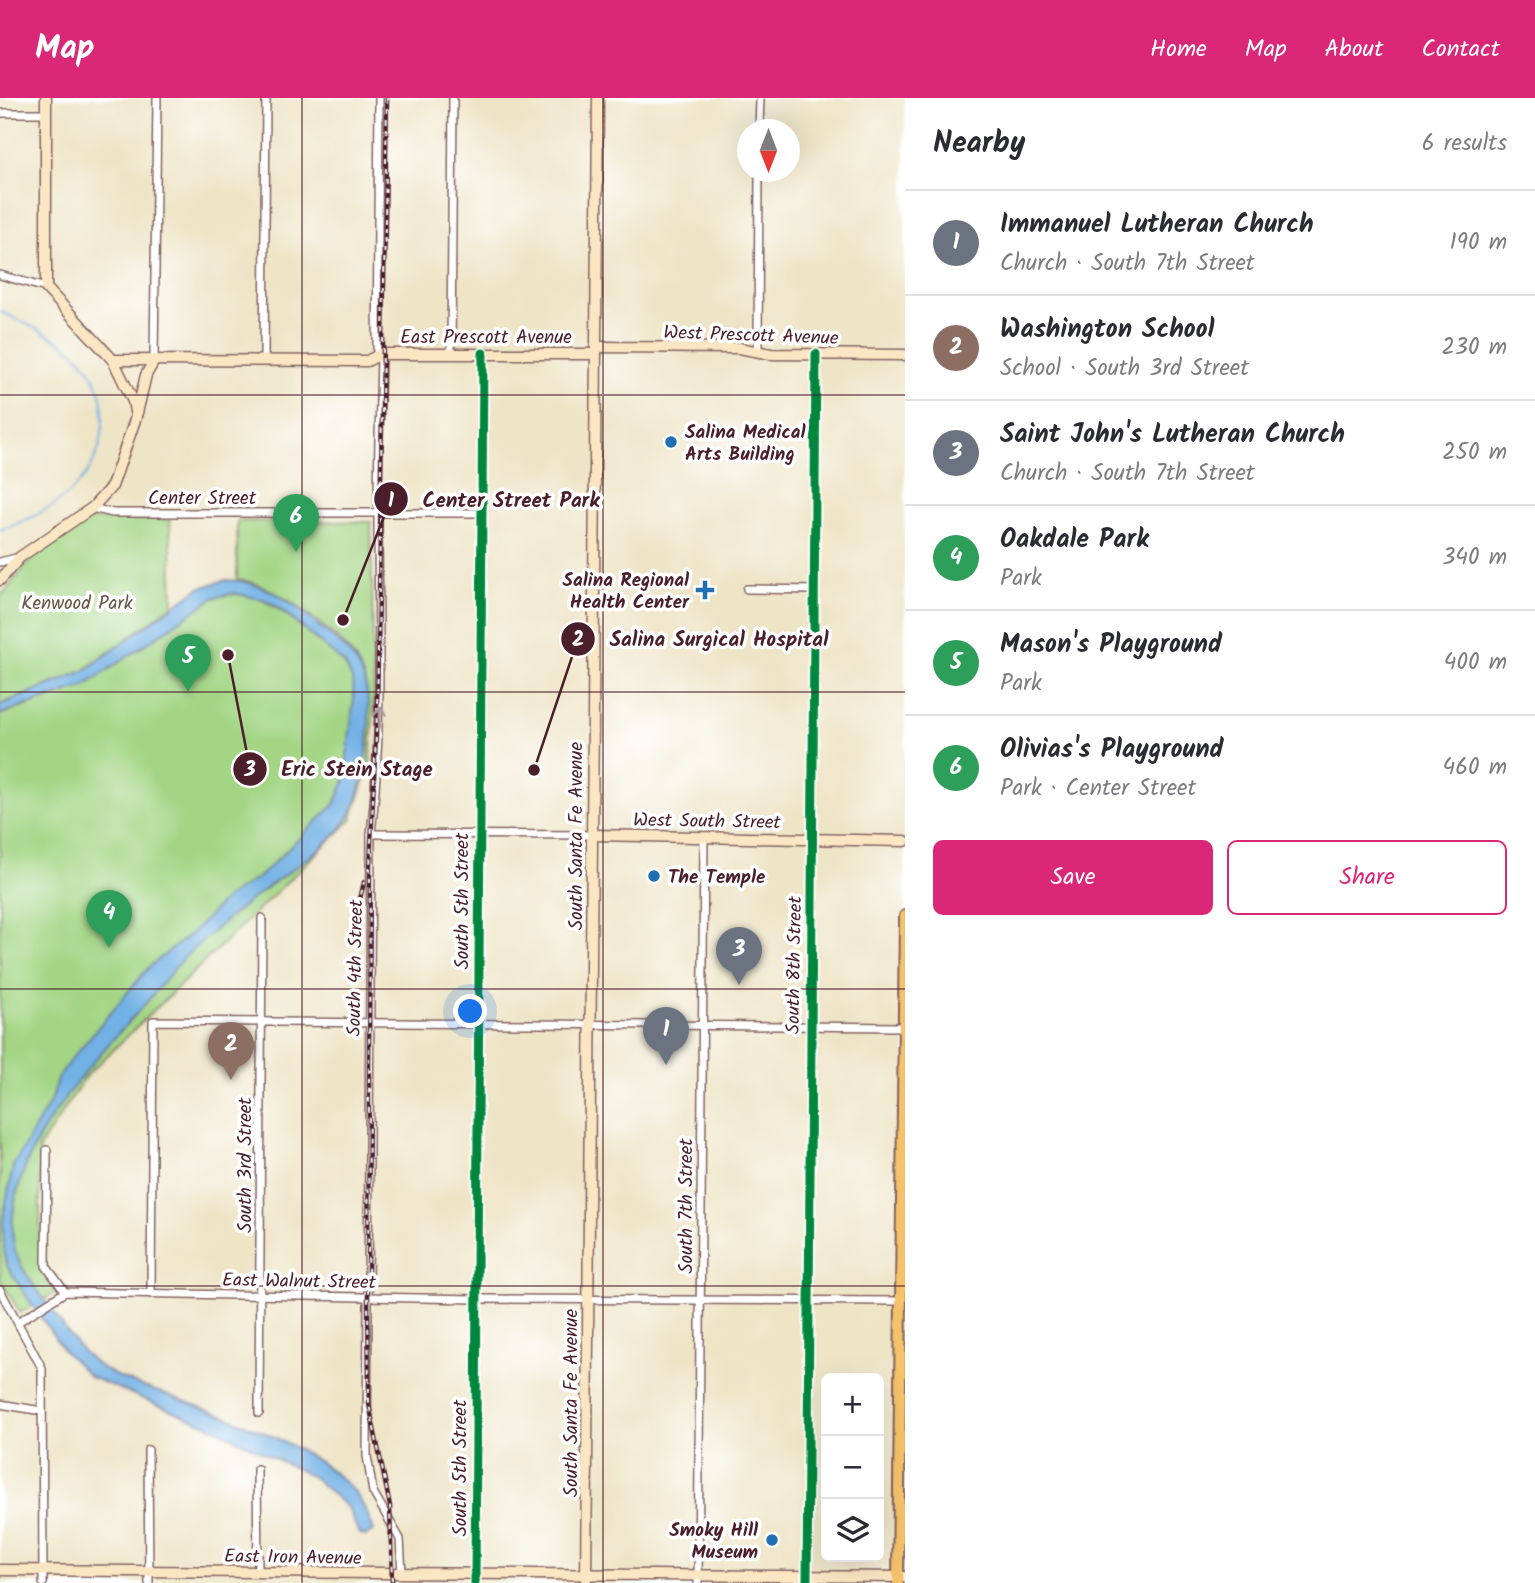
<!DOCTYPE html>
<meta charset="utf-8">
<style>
:root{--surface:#fff;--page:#f7f7f7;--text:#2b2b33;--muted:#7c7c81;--line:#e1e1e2;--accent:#db2777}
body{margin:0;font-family:Kalam,sans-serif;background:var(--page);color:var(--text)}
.controls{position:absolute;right:21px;bottom:21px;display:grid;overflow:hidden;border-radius:10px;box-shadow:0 7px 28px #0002}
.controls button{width:63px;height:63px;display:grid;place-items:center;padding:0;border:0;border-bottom:2px solid var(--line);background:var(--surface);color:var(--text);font:35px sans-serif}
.compass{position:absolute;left:737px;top:21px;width:63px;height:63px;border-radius:50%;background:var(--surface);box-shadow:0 7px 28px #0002;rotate:180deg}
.you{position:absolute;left:471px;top:914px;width:24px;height:24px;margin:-18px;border:5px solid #fff;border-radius:50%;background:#1a73e8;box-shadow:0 0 0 10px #1a73e833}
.badge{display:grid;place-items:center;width:46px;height:46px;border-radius:50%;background:var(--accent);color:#fff;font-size:23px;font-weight:700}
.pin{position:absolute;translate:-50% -58px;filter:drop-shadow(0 2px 4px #0008)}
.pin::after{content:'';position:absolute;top:37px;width:24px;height:21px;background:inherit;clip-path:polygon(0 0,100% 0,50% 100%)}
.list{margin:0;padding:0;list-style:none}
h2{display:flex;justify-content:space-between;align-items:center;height:91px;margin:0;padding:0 28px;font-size:30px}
h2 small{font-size:23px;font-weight:400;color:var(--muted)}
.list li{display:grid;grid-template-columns:46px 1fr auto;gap:21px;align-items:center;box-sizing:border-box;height:105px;padding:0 28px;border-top:2px solid var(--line)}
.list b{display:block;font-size:26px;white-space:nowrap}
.list p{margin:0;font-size:23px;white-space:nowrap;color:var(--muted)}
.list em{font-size:23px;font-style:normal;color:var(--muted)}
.actions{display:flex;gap:14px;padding:21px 28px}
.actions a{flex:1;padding:16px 0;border:2px solid var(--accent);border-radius:10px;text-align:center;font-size:24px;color:var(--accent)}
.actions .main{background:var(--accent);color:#fff}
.icon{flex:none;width:38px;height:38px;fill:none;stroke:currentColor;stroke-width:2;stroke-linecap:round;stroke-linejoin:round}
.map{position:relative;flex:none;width:905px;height:1485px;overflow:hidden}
header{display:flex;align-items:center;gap:42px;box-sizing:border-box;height:98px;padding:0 35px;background:var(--accent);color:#fff}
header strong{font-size:33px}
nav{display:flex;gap:38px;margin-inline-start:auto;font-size:24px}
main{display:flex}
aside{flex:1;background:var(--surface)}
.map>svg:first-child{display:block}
</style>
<header>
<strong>Map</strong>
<nav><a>Home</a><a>Map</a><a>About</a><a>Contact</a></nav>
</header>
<main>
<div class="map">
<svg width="905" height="1485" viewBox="0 0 905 1485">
<rect width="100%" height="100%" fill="#fff"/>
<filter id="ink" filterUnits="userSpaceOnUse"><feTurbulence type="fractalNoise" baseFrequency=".0143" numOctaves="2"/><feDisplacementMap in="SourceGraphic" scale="14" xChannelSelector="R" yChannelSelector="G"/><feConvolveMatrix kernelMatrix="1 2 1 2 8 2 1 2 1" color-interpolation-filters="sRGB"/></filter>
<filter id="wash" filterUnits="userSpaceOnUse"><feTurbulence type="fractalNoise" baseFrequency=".00686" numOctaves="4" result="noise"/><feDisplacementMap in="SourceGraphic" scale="28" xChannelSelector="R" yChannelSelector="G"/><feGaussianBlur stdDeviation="1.57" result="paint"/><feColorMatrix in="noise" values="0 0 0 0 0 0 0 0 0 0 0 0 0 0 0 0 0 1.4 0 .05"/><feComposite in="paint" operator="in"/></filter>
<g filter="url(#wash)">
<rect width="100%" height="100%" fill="#eee4c6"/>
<!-- green -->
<g fill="#a3d584" stroke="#767a58" stroke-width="2">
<path d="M86,421L170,422L173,507L83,573L0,607V499L34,459Z"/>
<path d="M237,423L371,424L374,601L370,668L351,722L86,978L39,1050L41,1171L55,1195L20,1215L0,1181V617L83,589L213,500C255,485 285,516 314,540C323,548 335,556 343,565C352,576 354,585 367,595C365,582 362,570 354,559C335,533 270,482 237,482Z"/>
</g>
<!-- water -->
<path fill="#71b1e5" stroke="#5e6888" stroke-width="2" d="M226,482C270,482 298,511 331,538C343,549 355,559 361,574C376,607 368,684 351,715C334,748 277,780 248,804C226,822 201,842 181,863C166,880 153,898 137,915C85,972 0,1062 14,1148C19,1170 35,1188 48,1207C62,1226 76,1250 95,1265C116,1281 146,1289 170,1298C226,1318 318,1349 356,1396C364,1406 369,1420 374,1432L365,1438L359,1436L348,1410L313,1379L212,1329L90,1279L64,1253L27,1199L7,1168L4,1152L3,1120L13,1068L53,999L56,983L68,965L149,869L193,834L226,800L260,778L335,706L344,685L354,599L352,581L345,566L278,509L265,502L235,495L213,500L83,589L0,616V607L84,573L199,490Z"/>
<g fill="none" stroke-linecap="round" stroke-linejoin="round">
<!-- stream -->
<path stroke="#71b1e5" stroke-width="2" d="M0,213C25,226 59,239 79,259C110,290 110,342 85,378C65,405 30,422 0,432"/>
</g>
</g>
<g filter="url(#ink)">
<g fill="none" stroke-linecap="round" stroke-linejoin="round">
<!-- street casing -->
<g stroke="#836461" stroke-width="10">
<g id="street">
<path d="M0,15H46"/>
<path d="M759,32L760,0"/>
<path d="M0,177L46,190"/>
<path d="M758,253L759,74"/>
<path d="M451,255L453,0"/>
<path d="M381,256C380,309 378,363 378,416C378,523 383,629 371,736L367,1358L373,1394L400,1441L402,1476"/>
<path d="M377,257L379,0"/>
<path d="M264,262L266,0"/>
<path d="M154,263L157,0"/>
<path d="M92,410L113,415H480"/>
<path d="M0,464L20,459"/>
<path d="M747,491L815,492"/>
<path d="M371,736L592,737"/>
<path d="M47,1052L46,1168L65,1194"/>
<path d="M0,1192L42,1270L43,1485"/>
<path d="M151,1196L153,923L904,929"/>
<path d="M18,1224L65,1194L477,1201L902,1203"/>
<path d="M0,1306L42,1313"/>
<path d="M259,1315L262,820"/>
<path d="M148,1352L149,1485"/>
<path d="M257,1371L258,1475"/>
<path d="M475,1485L483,255"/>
<path d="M698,1485L704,740"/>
<path d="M807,1485L816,256"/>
</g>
</g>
<!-- secondary casing -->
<g stroke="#836461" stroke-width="13">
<g id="secondary">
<path d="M596,249L739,250L771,256L905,257"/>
<path d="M113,262L367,263L381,256H596"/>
<path d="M137,315L146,277L154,263"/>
<path d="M0,482L20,459L92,410L112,388L136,319L133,303L113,262L46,190V0"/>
<path d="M592,737L905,743"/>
<path d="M0,1472L905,1479"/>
<path d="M586,1485L598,0"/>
</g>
</g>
<!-- primary casing -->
<g stroke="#836461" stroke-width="14">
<path id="primary" d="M898,1485L905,818"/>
</g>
<!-- street -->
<use href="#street" stroke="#fff" stroke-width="7"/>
<!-- secondary -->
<use href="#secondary" stroke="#fbe6c4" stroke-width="10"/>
<!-- primary -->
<use href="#primary" stroke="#f5c16b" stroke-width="10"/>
<!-- rail casing -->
<g stroke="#4a1f2b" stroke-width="4.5">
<g id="rail">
<path d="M387,0L377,616L370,767L368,1199L369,1306L390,1408L392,1485"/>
<path d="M355,846L356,818L364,784"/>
</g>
</g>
<!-- rail -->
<use href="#rail" stroke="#fff" stroke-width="2" stroke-dasharray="5" stroke-linecap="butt"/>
<!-- cycleway casing -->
<g stroke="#fff" stroke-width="13">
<g id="cycleway">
<path d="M475,1485L483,255"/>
<path d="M807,1485L816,256"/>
</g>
</g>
<!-- cycleway -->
<use href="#cycleway" stroke="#00873e" stroke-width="9"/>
</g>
<!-- one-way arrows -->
<defs><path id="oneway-shaft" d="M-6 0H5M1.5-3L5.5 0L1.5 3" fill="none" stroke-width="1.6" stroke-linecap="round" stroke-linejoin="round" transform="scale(1.75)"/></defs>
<use stroke="#ae9aa0" href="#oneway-shaft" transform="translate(380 619) rotate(-88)"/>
</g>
<!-- grid -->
<path fill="none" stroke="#4a1f2b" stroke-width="2" stroke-opacity="0.55" d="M302,0V1485M603,0V1485M0,297H905M0,594H905M0,891H905M0,1188H905"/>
<!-- markers -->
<g fill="#1f6fb2" stroke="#fff" stroke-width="2.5">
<circle cx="671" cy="344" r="7"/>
<path d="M701.5 481.5h7v7h7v7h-7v7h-7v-7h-7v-7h7z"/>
<circle cx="654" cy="778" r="7"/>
<circle cx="772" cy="1442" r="7"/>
</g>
<g text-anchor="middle" stroke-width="7" stroke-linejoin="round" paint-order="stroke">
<!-- street labels -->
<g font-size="19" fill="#4a1f2b" stroke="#fff">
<text transform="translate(751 236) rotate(2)" y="7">West Prescott Avenue</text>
<text x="486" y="245">East Prescott Avenue</text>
<text x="202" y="406">Center Street</text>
<text transform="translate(707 722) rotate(1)" y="7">West South Street</text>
<text transform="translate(575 738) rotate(-90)" y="7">South Santa Fe Avenue</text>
<text transform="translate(461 803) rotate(-90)" y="7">South 5th Street</text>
<text transform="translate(793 867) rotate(-89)" y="7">South 8th Street</text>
<text transform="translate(354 870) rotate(-89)" y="7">South 4th Street</text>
<text transform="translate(244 1067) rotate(-90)" y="7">South 3rd Street</text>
<text transform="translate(685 1108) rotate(-90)" y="7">South 7th Street</text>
<text transform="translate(299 1182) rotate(1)" y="7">East Walnut Street</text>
<text transform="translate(570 1305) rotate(-90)" y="7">South Santa Fe Avenue</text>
<text transform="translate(459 1370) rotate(-90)" y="7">South 5th Street</text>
<text transform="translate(293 1458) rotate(1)" y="7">East Iron Avenue</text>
</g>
<!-- poi labels -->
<g font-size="19" font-weight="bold" fill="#4a1f2b" stroke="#fff" text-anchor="start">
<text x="685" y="340">Salina Medical<tspan x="685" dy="22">Arts Building</tspan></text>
<text x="689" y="488" text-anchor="end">Salina Regional<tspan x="689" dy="22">Health Center</tspan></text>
<text x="668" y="785">The Temple</text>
<text x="758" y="1438" text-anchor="end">Smoky Hill<tspan x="758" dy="22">Museum</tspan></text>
</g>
<!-- park labels -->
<g font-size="19" fill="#655646" stroke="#fff">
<text x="77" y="511">Kenwood Park</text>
</g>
</g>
<!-- callouts -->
<path fill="none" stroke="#4a1f2b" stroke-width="2.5" d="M343 522L391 401M534 672L578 541M228 557L250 671"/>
<g fill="#4a1f2b" stroke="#fff" stroke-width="2.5">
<circle cx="343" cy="522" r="7"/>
<circle cx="534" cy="672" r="7"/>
<circle cx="228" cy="557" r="7"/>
<circle cx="391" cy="401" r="18"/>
<circle cx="578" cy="541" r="18"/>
<circle cx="250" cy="671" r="18"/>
</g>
<g font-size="21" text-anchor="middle" font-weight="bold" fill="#fff">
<text x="391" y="409">1</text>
<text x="578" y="548">2</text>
<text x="250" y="678">3</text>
</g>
<g font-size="21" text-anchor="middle" font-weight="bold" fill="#4a1f2b" stroke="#fff" stroke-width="7" stroke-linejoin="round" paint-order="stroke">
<text x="511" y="409">Center Street Park</text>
<text x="719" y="548">Salina Surgical Hospital</text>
<text x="357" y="678">Eric Stein Stage</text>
</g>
</svg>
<div class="controls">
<button>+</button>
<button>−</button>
<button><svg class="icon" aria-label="layers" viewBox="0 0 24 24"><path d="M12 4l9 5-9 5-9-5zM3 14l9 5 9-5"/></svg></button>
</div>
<svg class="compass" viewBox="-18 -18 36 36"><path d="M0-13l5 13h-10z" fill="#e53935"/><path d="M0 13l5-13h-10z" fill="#7c7c81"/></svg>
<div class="you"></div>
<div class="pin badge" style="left:666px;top:967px;background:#6b7280">1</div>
<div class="pin badge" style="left:231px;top:982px;background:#8d6e63">2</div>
<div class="pin badge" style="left:739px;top:887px;background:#6b7280">3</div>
<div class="pin badge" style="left:109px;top:850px;background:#2e9e5b">4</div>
<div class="pin badge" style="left:188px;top:594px;background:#2e9e5b">5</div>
<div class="pin badge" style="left:296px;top:454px;background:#2e9e5b">6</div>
</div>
<aside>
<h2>Nearby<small>6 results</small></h2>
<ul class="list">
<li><span class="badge" style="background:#6b7280">1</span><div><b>Immanuel Lutheran Church</b><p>Church · South 7th Street</p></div><em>190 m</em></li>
<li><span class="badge" style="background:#8d6e63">2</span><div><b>Washington School</b><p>School · South 3rd Street</p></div><em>230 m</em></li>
<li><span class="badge" style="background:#6b7280">3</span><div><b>Saint John's Lutheran Church</b><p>Church · South 7th Street</p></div><em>250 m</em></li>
<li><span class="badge" style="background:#2e9e5b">4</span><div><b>Oakdale Park</b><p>Park</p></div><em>340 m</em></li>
<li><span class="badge" style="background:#2e9e5b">5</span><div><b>Mason's Playground</b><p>Park</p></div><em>400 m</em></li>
<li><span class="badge" style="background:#2e9e5b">6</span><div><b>Olivias's Playground</b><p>Park · Center Street</p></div><em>460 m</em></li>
</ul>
<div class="actions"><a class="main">Save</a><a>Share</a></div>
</aside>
</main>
